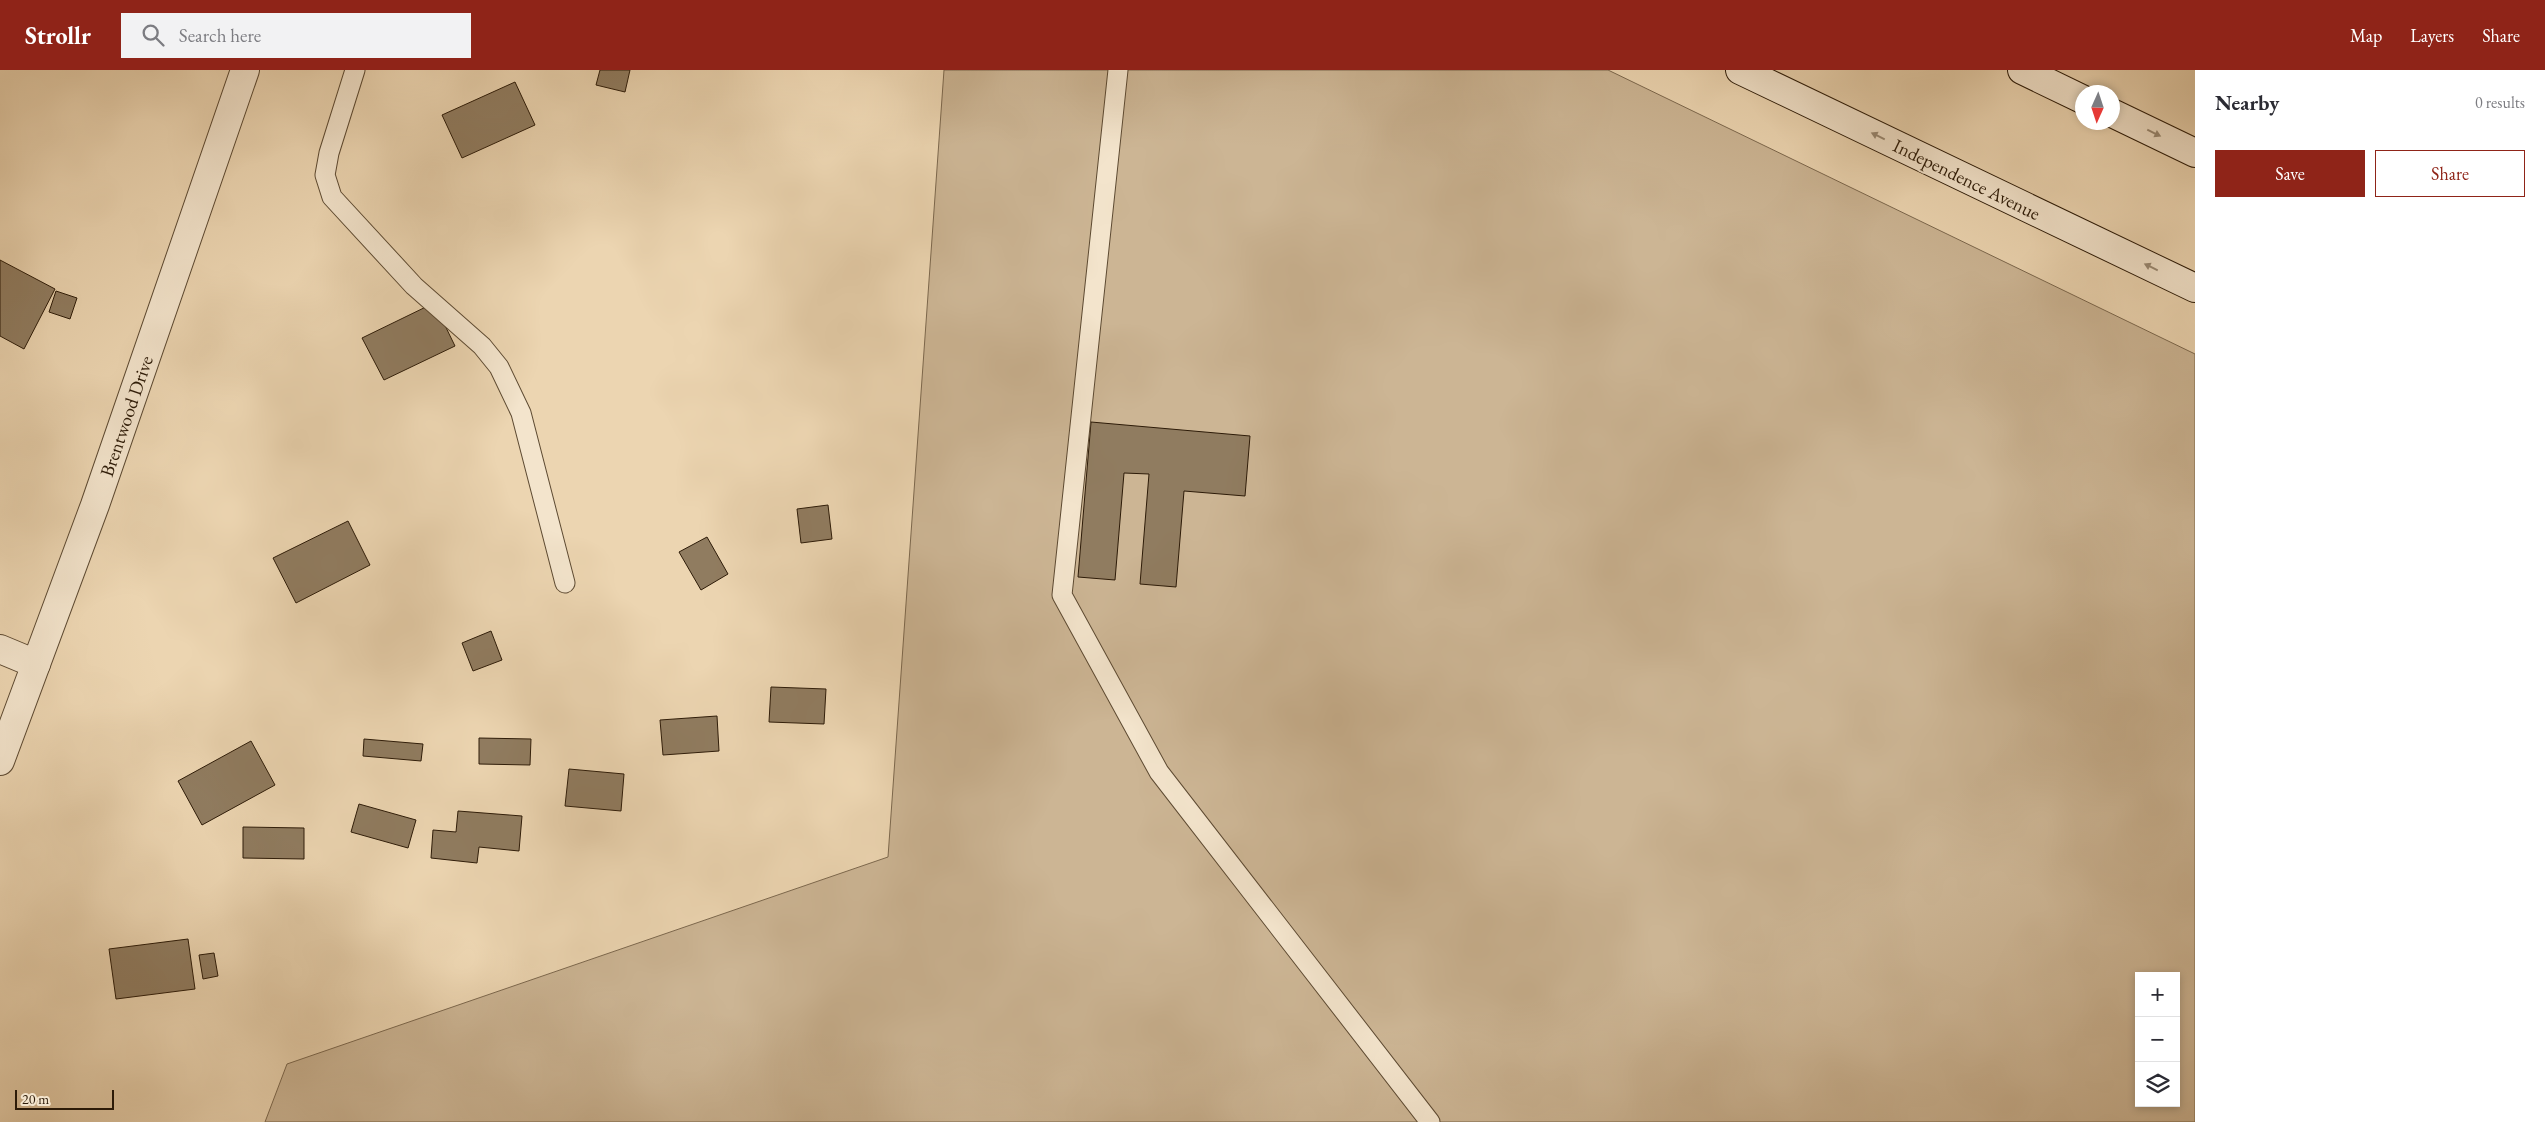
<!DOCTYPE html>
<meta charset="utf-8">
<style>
:root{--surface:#fff;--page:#f2f2f3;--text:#2b2b33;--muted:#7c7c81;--line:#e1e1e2;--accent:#8f2418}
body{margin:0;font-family:"EB Garamond",serif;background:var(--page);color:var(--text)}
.controls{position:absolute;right:15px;bottom:15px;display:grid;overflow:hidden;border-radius:0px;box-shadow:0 2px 8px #0003}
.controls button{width:45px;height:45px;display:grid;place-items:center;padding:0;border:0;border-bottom:1px solid var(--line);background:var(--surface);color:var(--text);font:25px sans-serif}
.compass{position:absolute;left:2075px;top:15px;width:45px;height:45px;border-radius:50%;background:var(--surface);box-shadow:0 2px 8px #0003;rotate:183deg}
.scale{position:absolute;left:15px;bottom:12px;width:99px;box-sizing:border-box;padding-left:5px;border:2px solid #2d1b08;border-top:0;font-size:14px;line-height:18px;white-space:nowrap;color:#2d1b08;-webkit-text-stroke:4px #f3e4cc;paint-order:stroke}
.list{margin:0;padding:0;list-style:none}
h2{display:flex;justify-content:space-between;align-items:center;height:65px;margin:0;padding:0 20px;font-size:21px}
h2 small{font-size:16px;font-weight:400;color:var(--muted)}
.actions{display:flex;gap:10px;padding:15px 20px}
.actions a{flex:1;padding:11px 0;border:1px solid var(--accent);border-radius:0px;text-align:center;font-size:18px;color:var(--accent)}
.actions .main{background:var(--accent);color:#fff}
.icon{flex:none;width:28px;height:28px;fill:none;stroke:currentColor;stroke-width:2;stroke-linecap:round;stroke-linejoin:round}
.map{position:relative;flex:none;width:2195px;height:1052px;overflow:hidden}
header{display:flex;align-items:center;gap:30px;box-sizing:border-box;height:70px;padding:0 25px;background:var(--accent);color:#fff}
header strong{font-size:24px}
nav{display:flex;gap:28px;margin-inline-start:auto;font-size:18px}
.search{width:350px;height:45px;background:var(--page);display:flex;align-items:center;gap:12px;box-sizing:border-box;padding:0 18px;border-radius:0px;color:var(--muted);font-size:19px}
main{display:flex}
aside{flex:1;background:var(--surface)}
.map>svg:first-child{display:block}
</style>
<header>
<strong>Strollr</strong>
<div class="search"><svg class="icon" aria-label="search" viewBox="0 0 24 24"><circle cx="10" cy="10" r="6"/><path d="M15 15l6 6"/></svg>Search here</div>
<nav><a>Map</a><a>Layers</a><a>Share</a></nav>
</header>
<main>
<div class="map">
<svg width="2195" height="1052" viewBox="0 0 2195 1052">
<rect width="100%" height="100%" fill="#ecd5b1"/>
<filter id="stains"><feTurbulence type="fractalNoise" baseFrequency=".004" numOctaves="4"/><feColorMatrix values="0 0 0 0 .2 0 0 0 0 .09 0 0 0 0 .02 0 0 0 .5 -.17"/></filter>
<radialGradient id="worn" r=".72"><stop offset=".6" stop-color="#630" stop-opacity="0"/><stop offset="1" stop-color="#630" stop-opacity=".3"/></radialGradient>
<!-- green -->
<path fill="#ccb594" stroke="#7c684e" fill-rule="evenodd" d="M944,0H1608L2195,284V1052H265L287,994L888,787ZM2139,906H2176V1033H2139Z"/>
<!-- building -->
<g fill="#907c60" stroke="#2d1b08">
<path d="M600,0H630L625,22L596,15Z"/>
<path d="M515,12L535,55L462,88L442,45Z"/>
<path d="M0,190L55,219L24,279L0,266Z"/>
<path d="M56,221L77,228L70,249L49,242Z"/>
<path d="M434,233L455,276L384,310L362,268Z"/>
<path d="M1091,352L1250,366L1245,426L1184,421L1176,517L1140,514L1149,404L1124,403L1115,510L1078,507Z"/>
<path d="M828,435L832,469L801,473L797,439Z"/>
<path d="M348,451L370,495L296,533L273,488Z"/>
<path d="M707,467L728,504L701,520L679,482Z"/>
<path d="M491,561L502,590L473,601L462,573Z"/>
<path d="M771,617L826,619L824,654L769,652Z"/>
<path d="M717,646L719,681L663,685L660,650Z"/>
<path d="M479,668L531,669L530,695L479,694Z"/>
<path d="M364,669L423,674L421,691L363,686Z"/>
<path d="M251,671L275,715L202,755L178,711Z"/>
<path d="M569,699L624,704L621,741L565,736Z"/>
<path d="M359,734L416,750L408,778L351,762Z"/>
<path d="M458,741L522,746L519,781L479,777L477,793L431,788L433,760L456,762Z"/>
<path d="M243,757L304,758V789L243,788Z"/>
<path d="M188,869L195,919L116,929L109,879Z"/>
<path d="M214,883L218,906L203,909L199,885Z"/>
</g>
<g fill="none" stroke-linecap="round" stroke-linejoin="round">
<!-- service casing -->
<g stroke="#5d4a32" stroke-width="21">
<g id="service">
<path d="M355,0L329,83L325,105L332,127L414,216L482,276L499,297L521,343L565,513"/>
<path d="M1118,0L1062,525L1159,702L1430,1052"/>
</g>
</g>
<!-- minor casing -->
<g stroke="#5d4a32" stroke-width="30">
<g id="minor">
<path d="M0,579L36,594"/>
<path d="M0,691L95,435L245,0"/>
</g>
</g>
<!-- secondary casing -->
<g stroke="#2d1b08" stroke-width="30">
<g id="secondary">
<path d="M1740,0L2195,218"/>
<path d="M2022,0L2082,29"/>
<path d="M2112,43L2195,83"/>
</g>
</g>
<!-- service -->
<use href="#service" stroke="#f3e4cc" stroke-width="19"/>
<!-- minor -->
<use href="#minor" stroke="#f3e4cc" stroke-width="28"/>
<!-- secondary -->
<use href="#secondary" stroke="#f3e4cc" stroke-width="28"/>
</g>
<!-- one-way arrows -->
<defs><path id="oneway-solid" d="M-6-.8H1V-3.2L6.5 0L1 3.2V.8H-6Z" transform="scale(1.25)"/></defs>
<g fill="#9a8a74">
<use href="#oneway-solid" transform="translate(2154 63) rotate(26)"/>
<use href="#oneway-solid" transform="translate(1878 66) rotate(-154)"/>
<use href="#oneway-solid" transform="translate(2151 197) rotate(-154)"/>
</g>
<g text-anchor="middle" stroke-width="4" stroke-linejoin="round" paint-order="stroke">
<!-- street labels -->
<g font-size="19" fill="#2d1b08" stroke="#f3e4cc">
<text transform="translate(1967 109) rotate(26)" y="7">Independence Avenue</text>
<text transform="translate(126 346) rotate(-71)" y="7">Brentwood Drive</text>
</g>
</g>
<rect width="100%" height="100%" filter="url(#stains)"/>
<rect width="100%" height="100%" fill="url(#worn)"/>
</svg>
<div class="controls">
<button>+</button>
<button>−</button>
<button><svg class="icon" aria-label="layers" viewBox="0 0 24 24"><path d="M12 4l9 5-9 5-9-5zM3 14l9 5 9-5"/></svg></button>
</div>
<svg class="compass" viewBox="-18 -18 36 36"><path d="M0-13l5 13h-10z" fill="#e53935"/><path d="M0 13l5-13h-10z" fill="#7c7c81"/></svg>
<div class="scale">20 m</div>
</div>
<aside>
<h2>Nearby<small>0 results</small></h2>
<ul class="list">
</ul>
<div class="actions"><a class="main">Save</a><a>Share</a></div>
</aside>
</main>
